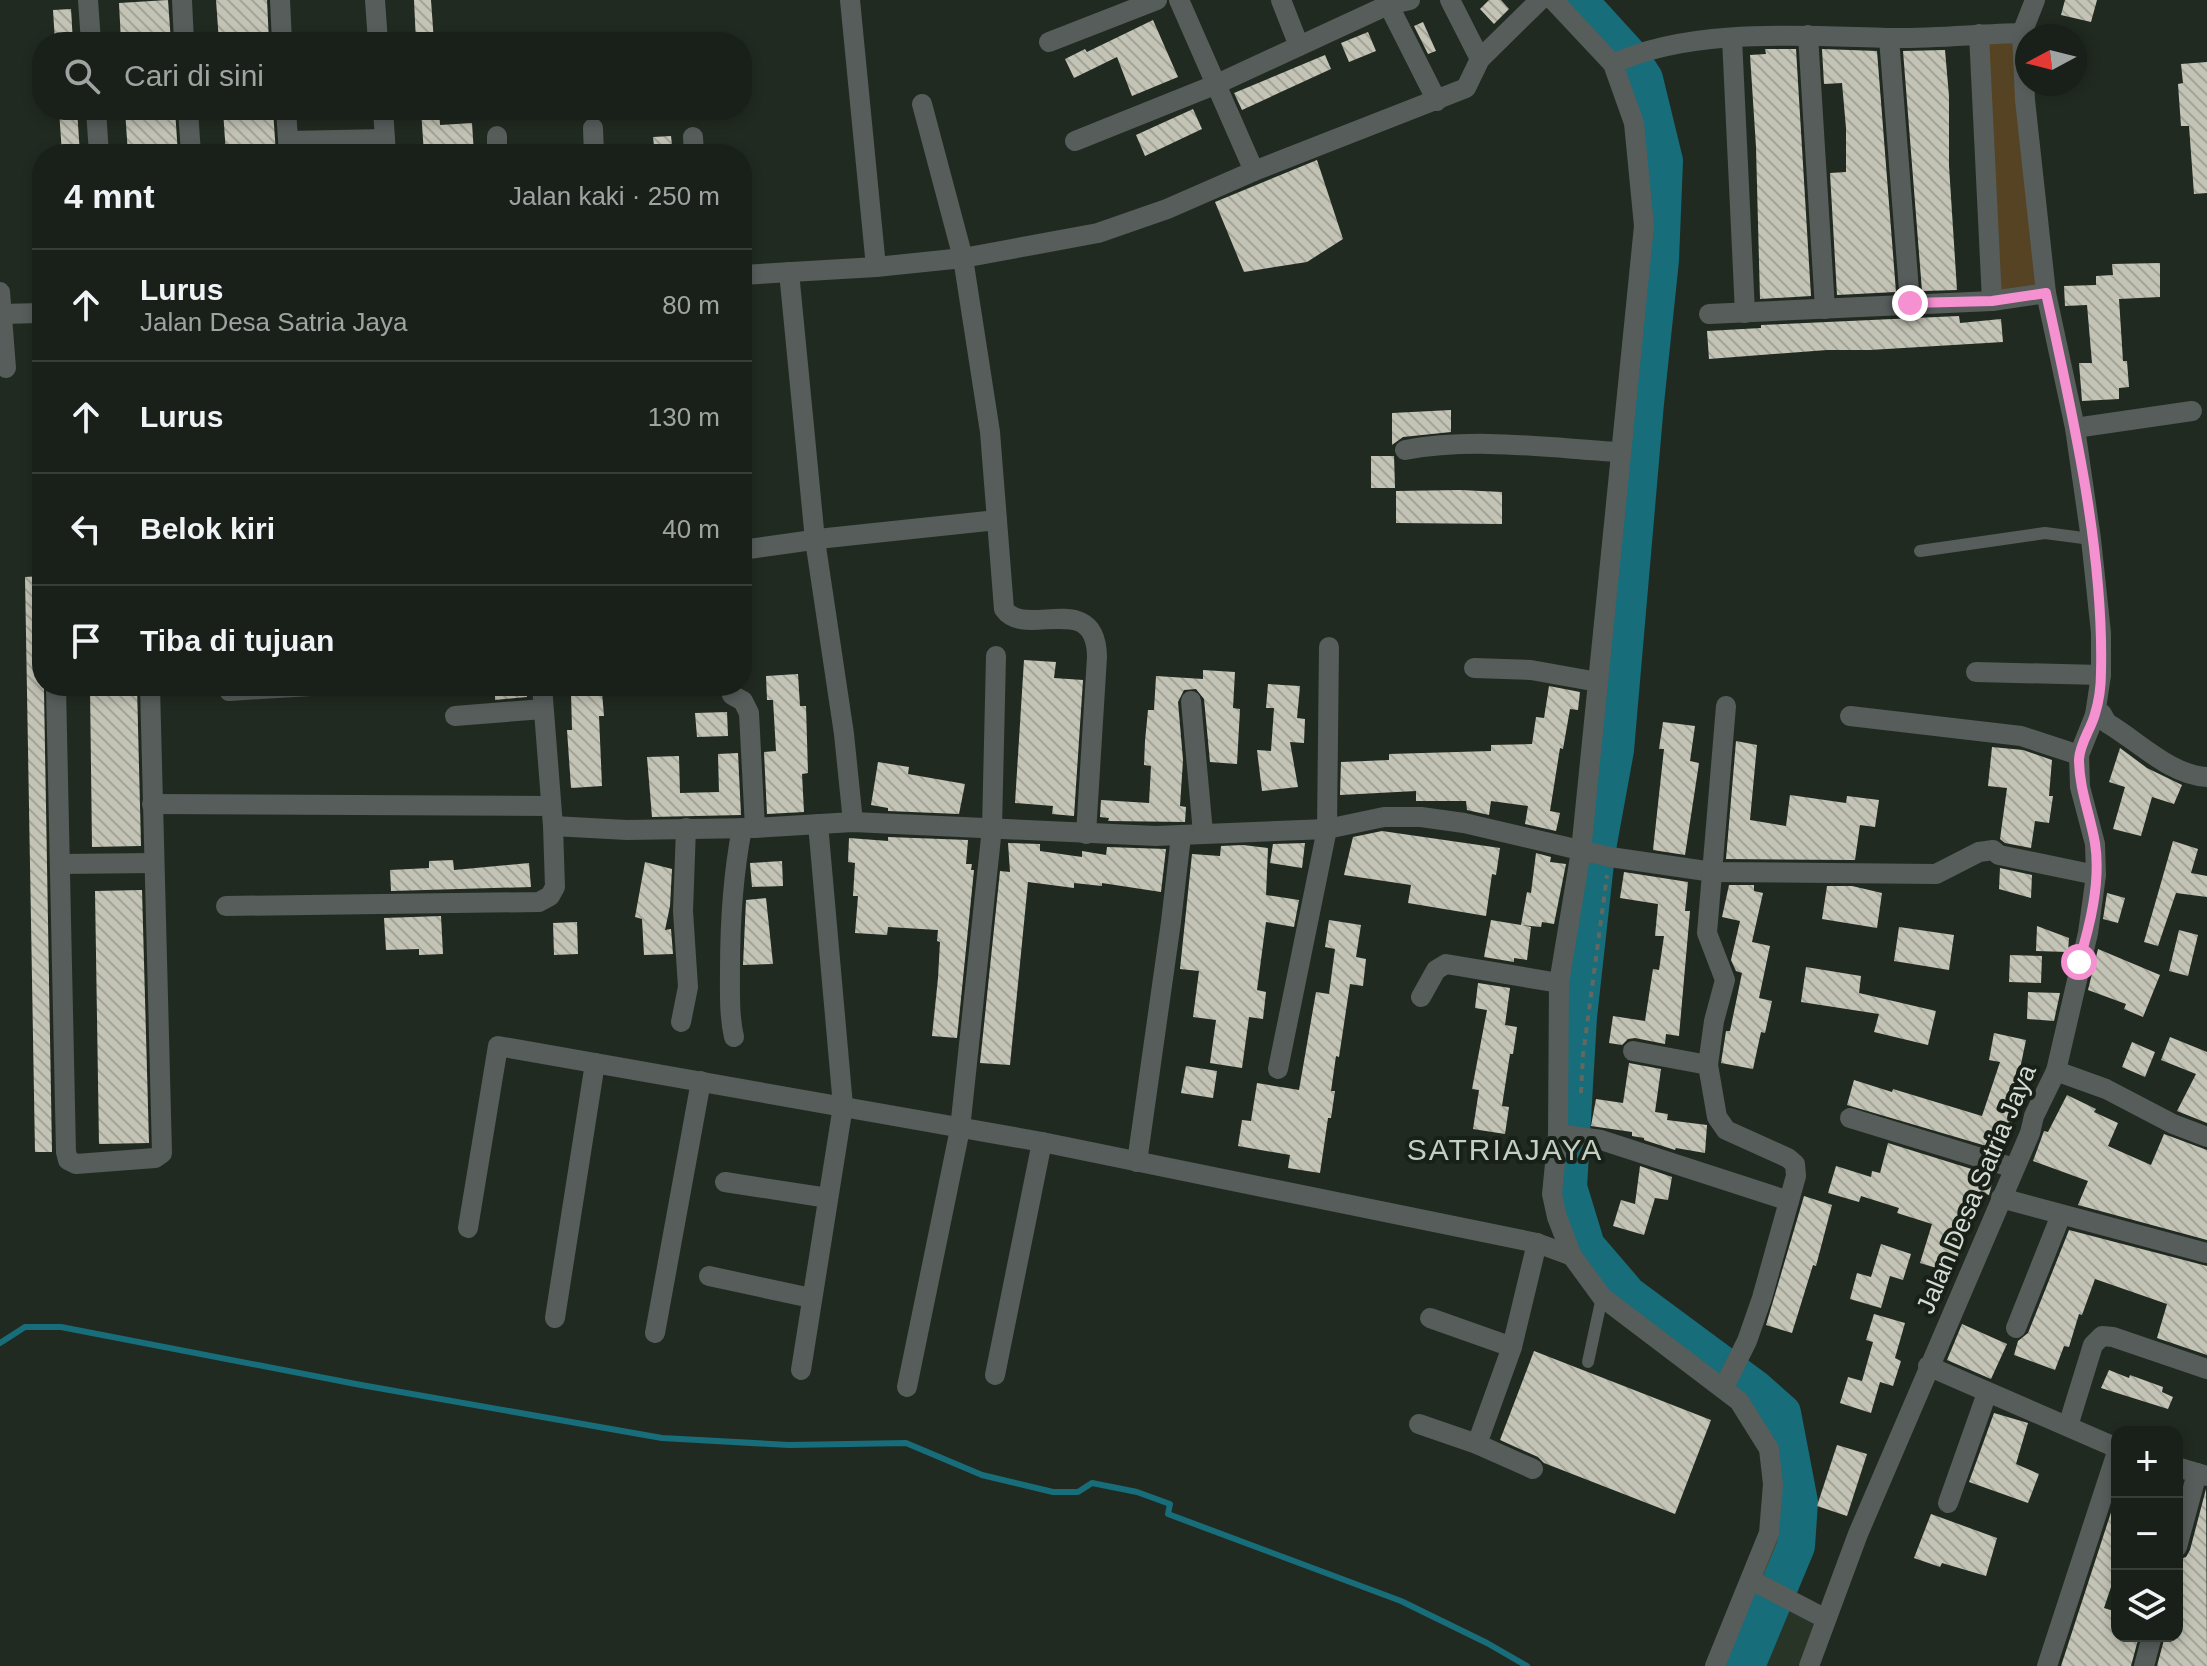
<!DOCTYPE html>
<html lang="id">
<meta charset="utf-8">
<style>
:root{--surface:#192019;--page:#222822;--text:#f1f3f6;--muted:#9fa3a2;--line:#373e38}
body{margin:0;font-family:Helvetica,sans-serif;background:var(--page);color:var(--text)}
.controls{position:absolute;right:24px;bottom:24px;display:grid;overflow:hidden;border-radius:16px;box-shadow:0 4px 12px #0003}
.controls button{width:72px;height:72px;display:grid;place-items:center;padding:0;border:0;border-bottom:2px solid var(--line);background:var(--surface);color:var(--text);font:40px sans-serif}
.compass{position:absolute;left:2015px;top:24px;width:72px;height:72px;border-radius:50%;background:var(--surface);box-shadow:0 4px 12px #0003;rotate:263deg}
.stop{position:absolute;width:24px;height:24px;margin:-18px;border:6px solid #f590d1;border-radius:50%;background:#fff}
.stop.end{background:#f590d1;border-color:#fff;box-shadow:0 2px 8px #0008}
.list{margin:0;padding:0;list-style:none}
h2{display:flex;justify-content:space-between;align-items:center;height:104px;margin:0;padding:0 32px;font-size:34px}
h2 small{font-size:26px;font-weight:400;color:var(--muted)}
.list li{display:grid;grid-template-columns:52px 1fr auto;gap:24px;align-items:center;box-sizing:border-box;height:112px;padding:0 32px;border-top:2px solid var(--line)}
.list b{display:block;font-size:30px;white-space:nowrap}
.list p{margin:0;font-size:26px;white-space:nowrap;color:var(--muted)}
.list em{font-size:26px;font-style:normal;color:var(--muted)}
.icon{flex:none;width:44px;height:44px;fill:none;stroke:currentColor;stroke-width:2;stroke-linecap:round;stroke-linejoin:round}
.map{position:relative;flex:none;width:2207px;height:1666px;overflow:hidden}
.search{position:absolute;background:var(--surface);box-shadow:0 4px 12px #0003;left:32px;top:32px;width:720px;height:88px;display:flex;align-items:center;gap:20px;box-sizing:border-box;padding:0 28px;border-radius:32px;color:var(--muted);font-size:30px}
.panel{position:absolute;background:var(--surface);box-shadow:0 4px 12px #0003;left:32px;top:144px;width:720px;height:552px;border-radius:32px}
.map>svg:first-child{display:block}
</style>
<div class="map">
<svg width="2207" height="1666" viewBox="0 0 2207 1666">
<defs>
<pattern id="building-back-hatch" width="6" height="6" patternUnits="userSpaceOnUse" patternTransform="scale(2)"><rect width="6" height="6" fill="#c3c4b6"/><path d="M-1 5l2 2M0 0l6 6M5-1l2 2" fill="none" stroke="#a2a498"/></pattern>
</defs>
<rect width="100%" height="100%" fill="#212a21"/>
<!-- built -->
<path fill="#273426" d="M1783,1597L1822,1616L1809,1666H1754Z"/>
<!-- grass -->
<g fill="#554323">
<path d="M1553,0H1578L1629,56L1644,79L1664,161L1660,260L1645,403L1615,750L1596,854L1578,1017L1568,1187L1586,1246L1628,1295L1755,1389L1782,1413L1799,1502L1796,1546L1777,1592L1751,1580L1773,1484L1750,1418L1644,1329L1572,1256L1554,1166L1559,983L1644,226L1613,64Z"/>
<path d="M2022,33L2046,293L1992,301L1979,34Z"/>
</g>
<!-- water -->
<path fill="#176d79" d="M1751,1580L1783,1597L1754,1666H1715Z"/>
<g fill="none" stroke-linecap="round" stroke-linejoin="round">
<!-- stream -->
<path stroke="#176d79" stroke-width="6" d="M0,1343L25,1327H61L361,1385L662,1438L789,1445L906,1443L982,1475L1053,1492H1078L1092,1483L1137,1492L1170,1504L1168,1514L1401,1601L1487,1643L1527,1666"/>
<!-- river -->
<path stroke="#176d79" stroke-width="38" d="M1578,0L1629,56L1644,79L1664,161L1660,260L1645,403L1615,750L1596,854L1578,1017L1568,1187L1586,1246L1628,1295L1755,1389L1782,1413L1799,1502L1796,1546L1746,1666"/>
</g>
<!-- building -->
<g fill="url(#building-back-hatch)">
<path d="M168,0L171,42H121L119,3Z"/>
<path d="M216,0H267L269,42H219Z"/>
<path d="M414,0H431L434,42H416Z"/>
<path d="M1489,0H1501L1509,9L1494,24L1480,9Z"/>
<path d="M2065,0H2097L2091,22L2061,15Z"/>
<path d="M71,9L73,42H55L53,10Z"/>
<path d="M1153,20L1178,77L1132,96L1117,57L1074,78L1065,59L1085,49L1087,52Z"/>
<path d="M1423,22L1436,51L1428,54L1414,26Z"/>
<path d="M1368,32L1376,51L1349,62L1341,43Z"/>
<path d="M1765,49H1796L1811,296L1760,299L1756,147L1750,55L1766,54Z"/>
<path d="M1822,49L1877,51L1896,292L1837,295L1830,173L1846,172V128L1842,83L1824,84Z"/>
<path d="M1945,50L1949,96V166L1957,290L1922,291L1903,51Z"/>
<path d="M1325,55L1331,69L1242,110L1234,93Z"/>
<path d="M2207,62V193L2194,194L2189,126H2181L2178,84L2183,83L2181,64Z"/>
<path d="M1193,109L1202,129L1145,156L1136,135Z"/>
<path d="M59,110H77L80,154H62Z"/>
<path d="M125,110H175L178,154H128Z"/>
<path d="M223,110H273L276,154H226Z"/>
<path d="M421,110H439L440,125L472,123L474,154H424Z"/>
<path d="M671,136L673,154H655L653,137Z"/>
<path d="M1317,160L1343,239L1307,262L1244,272L1215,202Z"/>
<path d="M2160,263V297L2119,299L2123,361H2127L2129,387L2119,388V399L2082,401L2079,363H2092L2087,305L2065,306L2064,286L2096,285V276L2113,275L2112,264Z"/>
<path d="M1959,316L1960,323L2001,319L2003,342L1870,350H1827L1709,359L1707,331L1761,328V325Z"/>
<path d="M1451,410V432L1403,437L1392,445V413Z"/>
<path d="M1371,456H1394L1395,488H1371Z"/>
<path d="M1460,490L1502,492V524L1396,523V491Z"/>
<path d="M42,576L52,1152H35L25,577Z"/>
<path d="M1024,660L1056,662L1054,678L1083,680L1074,816L1052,814L1053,806L1015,803Z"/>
<path d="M1203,670L1235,672L1233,708L1240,709L1237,764L1210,762L1204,699L1196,689L1184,690L1178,702L1183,760L1180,806L1186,807L1185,822L1108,821L1109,818L1100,817L1101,800L1149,803L1151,766L1144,765L1145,741L1148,710H1154L1156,676L1203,679Z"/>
<path d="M798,674L800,706H806L808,773L802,774L804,812L767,814L764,752L776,751L773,700H767L766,676Z"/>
<path d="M1268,684L1300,686L1297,718L1305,719L1304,743L1290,742L1298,787L1262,791L1257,750L1271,751L1274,708H1266Z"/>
<path d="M90,686H137L141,846L92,847Z"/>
<path d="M495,686H526L527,697L495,700Z"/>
<path d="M1549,686L1580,692L1578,710L1570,709L1563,749L1560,748L1550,811L1560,813L1556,831L1525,824L1528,806L1491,801L1489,815L1467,810L1466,801H1416V791L1340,795L1341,762L1389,760V754L1491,751V745L1532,744L1536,717L1544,718Z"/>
<path d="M602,692L604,716H599L602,786L571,788L567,730H572L571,693Z"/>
<path d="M727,712L728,736L697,737L695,713Z"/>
<path d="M1663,722L1695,726L1690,761L1699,763L1685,855L1653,850L1664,749H1659Z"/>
<path d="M1736,741L1757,745L1750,820L1786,826L1790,795L1846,803L1847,796L1879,800L1875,827L1860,825L1855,860L1726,859Z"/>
<path d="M1992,747L2023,750L2052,760L2049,796H2053L2049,823L2035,821L2031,848L2005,843L2000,839L2007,788L1988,786Z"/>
<path d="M2120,748L2147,768L2182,785L2174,804L2152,797L2141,836L2113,829L2125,787L2109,782Z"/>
<path d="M738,753L741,815L652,817L647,757L679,756L680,793L719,792L718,754Z"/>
<path d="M878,762L909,767L908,774L965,784L959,814L888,811V808L871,805Z"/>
<path d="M1382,831L1500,848L1496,875L1492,874L1486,916L1408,903L1411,885L1344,875L1353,837Z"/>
<path d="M888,837L968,840L966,864H972L971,870H974L957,1038L932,1036L938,978L940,942L937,941L938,930L888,927L887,935L855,933L858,896H853L855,863L848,862L849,838L888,841Z"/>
<path d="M2173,841L2198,849L2191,873L2207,876V897L2176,893L2158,946L2144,942Z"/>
<path d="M1008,843L1040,844V851L1082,857V851L1106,855L1107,847L1166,849L1161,892L1102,883V886L1074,883V888L1028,882L1010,1065L980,1063L1000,871L1010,872Z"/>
<path d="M1305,843L1302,868L1270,863L1273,844Z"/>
<path d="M1243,845L1268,848L1266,895L1299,900L1294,927L1266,922L1257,990L1266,992L1263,1019L1249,1017L1242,1068L1210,1063L1216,1020L1193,1017L1199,971L1180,969L1192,854L1220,856L1221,846Z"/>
<path d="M1536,853L1551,857L1550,862L1566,864L1554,924L1542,922L1541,927L1522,925L1531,927L1527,960L1514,958V962L1484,957L1491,920L1521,925L1527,892L1531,893Z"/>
<path d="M453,860L454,870L529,863L531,887L391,891L390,870L429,868V861Z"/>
<path d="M782,861L783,886L752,887L750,863Z"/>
<path d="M645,862L672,869L670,906L665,930L671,929L673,954L644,955L642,919L635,917Z"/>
<path d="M2000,868L2032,875L2031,898L1999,889Z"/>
<path d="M1624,872L1688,882L1685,911H1690L1679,1036L1666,1034L1665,1044L1635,1038L1628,1039L1622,1045L1609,1043L1613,1016L1645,1021L1653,969L1659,970L1664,936H1655L1658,904L1620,898Z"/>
<path d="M1729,885H1754V891L1763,893L1752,942L1770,946L1759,998L1772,1001L1765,1033L1761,1032L1753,1069L1721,1063L1726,1031H1730L1742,973L1736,971L1731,960L1740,921L1722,917Z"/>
<path d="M1827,886H1852L1882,893L1877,928L1822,919Z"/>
<path d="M142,890L149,1143L99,1144L95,891Z"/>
<path d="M2107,893L2125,898L2118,923L2103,919Z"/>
<path d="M766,898L773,964L743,965L746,900Z"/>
<path d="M441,916L443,954L419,955V949L386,950L384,918Z"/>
<path d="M1329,920L1361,925L1356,957L1366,959L1363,986L1350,984L1339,1057L1336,1056L1331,1091H1335L1331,1118H1328L1320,1173L1288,1168L1290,1155L1238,1146L1242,1120L1251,1121L1257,1083L1299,1090L1316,992L1329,994L1335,949L1325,947Z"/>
<path d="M577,922L578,954L554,955L553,923Z"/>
<path d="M2037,926L2069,938L2068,952L2036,951Z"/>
<path d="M1899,927L1954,935L1949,970L1894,961Z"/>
<path d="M2179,930L2198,935L2188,976L2169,971Z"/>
<path d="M2098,949L2160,975L2143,1017L2124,1009L2126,1004L2088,990Z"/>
<path d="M2010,955L2042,956L2041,983L2009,982Z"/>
<path d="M1806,967L1861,976L1859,993L1936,1011L1928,1045L1874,1032L1879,1014L1801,1002Z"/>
<path d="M1478,983L1510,988L1505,1025L1517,1027L1513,1054H1510L1502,1106L1509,1107L1505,1134L1473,1129L1479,1090L1472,1089L1487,1010L1475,1008Z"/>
<path d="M2028,992L2060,993L2054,1021L2027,1019Z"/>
<path d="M1994,1033L2026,1040L2016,1088L2025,1091L2000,1150L1847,1105L1854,1080L1892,1092L1893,1089L1982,1116L2000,1062L1989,1060Z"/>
<path d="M2170,1037L2207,1052V1123L2177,1111L2196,1074L2161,1060Z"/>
<path d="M2132,1042L2155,1052L2145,1077L2122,1067Z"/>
<path d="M1629,1063L1661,1069L1655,1112L1668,1114L1667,1120L1707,1125L1705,1153L1676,1148L1675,1150L1644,1140V1138L1632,1136V1132L1591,1126L1596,1099L1623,1103Z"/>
<path d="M1186,1066L1217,1071L1213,1098L1181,1093Z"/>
<path d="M2067,1095L2096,1109L2094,1112L2118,1123L2108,1146L2151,1165L2164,1134L2207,1150V1240L2078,1205L2088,1181L2033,1161L2044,1131L2048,1132Z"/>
<path d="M1888,1143L1994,1176L1989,1195L1976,1191L1953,1273L1920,1263L1932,1224L1897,1213L1899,1208L1861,1196L1859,1202L1828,1193L1836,1166L1871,1177L1872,1171L1880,1173Z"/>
<path d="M1640,1166L1672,1177L1668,1200L1655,1198L1644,1235L1613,1226L1621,1200L1635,1204Z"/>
<path d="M1804,1196L1832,1205L1816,1266L1813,1265L1792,1333L1766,1325Z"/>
<path d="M2069,1230L2207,1266V1355L2157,1338L2167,1304L2095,1279L2082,1315L2079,1314L2069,1347L2064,1346L2055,1370L2014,1355L2018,1341L2028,1333Z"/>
<path d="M1881,1244L1911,1254L1903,1280L1890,1276L1881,1308L1850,1299L1857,1273L1871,1277Z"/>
<path d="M1874,1314L1905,1323L1895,1358L1901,1361L1893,1386L1880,1382L1871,1413L1840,1403L1848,1377L1862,1381L1873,1342L1866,1340Z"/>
<path d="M1962,1324L2007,1344L1991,1379L1947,1360Z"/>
<path d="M1534,1351L1711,1420L1675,1514L1544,1463L1538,1457L1500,1440Z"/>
<path d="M2109,1370L2129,1378L2130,1375L2163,1387L2162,1392L2173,1397L2168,1409L2101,1388Z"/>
<path d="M1994,1413L2028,1423L2016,1464L2039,1474L2028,1503L1969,1482Z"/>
<path d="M1837,1445L1867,1454L1847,1516L1817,1506Z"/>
<path d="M2206,1489L2207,1666H2157L2165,1636H2177V1560L2186,1557L2190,1550Z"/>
<path d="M2117,1494V1569L2104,1608L2117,1612V1636H2139L2131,1666H2061Z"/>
<path d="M1931,1514L1997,1538L1986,1576L1942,1563L1940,1567L1914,1558Z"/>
</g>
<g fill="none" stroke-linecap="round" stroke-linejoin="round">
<!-- path -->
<path stroke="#606860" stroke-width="4" stroke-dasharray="6 6" stroke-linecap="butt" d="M1581,1093L1583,1055L1607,875"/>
<!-- service -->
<g stroke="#565d5b" stroke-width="12">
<path d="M1920,551L2045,533L2091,539"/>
<path d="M1588,1362L1602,1297"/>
</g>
<!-- minor -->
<g stroke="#565d5b" stroke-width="20">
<path d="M88,0L91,42"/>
<path d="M182,0L184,42"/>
<path d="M280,0L282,42"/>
<path d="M375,0L378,42"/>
<path d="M850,0L876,267"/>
<path d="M1179,0L1254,171"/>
<path d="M1281,0L1299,46"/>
<path d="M1386,0L1437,101"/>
<path d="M1450,0L1480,59"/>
<path d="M1553,0L1613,64L1634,123L1644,226L1581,851L1559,983L1558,1134L1552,1194L1557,1217L1572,1256L1602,1297L1739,1401L1769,1449L1773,1484L1769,1533L1715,1666"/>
<path d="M1979,34L1992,301"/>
<path d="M1808,35L1825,309"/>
<path d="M1732,38L1745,313"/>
<path d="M1889,38L1910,303"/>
<path d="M1049,42L1157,0"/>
<path d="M1613,64C1690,27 1803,36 1887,38C1931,39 1977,34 2022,33"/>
<path d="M922,104L963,258L990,432L1004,609C1025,640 1096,588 1097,657L1086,834"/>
<path d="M96,110L99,154"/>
<path d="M188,110L191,154"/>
<path d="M286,110L289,154"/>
<path d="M383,110L386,154"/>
<path d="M593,128L594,154"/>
<path d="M497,136V154"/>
<path d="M693,137L694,154"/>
<path d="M288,141L385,139"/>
<path d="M1075,141L1217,84L1388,5L1410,0"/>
<path d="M789,272L815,540L844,734L853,822"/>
<path d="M742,275L876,267L963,258L1098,233L1167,209L1254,171L1466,88L1480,59L1540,0"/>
<path d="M0,292L6,368"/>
<path d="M0,314L42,313"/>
<path d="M1709,314L1992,301L2046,293"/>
<path d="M2075,428L2192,411"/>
<path d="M1405,450C1475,437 1549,448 1619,452"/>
<path d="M742,550L827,538L997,520"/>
<path d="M1474,668L1531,670L1598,682"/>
<path d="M1976,672L2101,675"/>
<path d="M56,686L66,1152L68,1160L76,1164L155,1158L162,1153L150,686"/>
<path d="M542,686L553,826L627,830L755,828L853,822L1156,836L1327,829L1384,817H1421L1464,823L1610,857L1713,872L1936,874L1979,852L1993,850L1999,855L2096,875"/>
<path d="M229,691L311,686"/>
<path d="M732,695L743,701L749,713L755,828"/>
<path d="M1191,701L1203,833"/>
<path d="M2095,715L2102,714L2107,723C2138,741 2170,775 2207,777"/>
<path d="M455,716L543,709"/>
<path d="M1850,716L2021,736L2079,755"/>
<path d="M152,804L551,806"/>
<path d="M61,864L154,863"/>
<path d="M226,906L539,902L550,896L555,887L553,826"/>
<path d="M1421,997L1436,970L1446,964L1559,983"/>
<path d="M681,1022L688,987L683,911L686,828"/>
<path d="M734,1037C729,1015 730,992 730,969C730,921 733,875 742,828"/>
<path d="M1633,1051L1708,1065"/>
<path d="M1278,1069L1327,829L1329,647"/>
<path d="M2056,1071L2106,1089L2173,1124L2207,1137"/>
<path d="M1850,1118L2014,1168"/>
<path d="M1558,1134L1601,1140L1789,1201"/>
<path d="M1137,1162L1171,922L1181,836"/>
<path d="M725,1182L828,1198"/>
<path d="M2001,1198L2207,1253"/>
<path d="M468,1228L498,1046L1042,1142L1537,1243L1572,1256"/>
<path d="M709,1276L811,1298"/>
<path d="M555,1318L595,1063"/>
<path d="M1430,1318L1512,1347"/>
<path d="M2016,1328L2061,1215"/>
<path d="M655,1333L701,1081"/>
<path d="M1928,1366L2117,1448"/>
<path d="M801,1370L843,1106L818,824"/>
<path d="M995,1375L1042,1142"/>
<path d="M907,1387L960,1129L992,828L996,656"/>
<path d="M1724,1387L1747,1341L1762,1298L1796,1176L1795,1164L1788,1158L1726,1130L1717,1117L1708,1065L1714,1021L1725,980L1707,933L1726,706"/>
<path d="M1419,1424L1477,1444"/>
<path d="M2068,1426L2093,1345L2102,1336L2113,1337L2207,1369"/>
<path d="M2177,1467L2207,1476"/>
<path d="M1533,1469L1477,1444L1512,1347L1537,1243"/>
<path d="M1948,1503L1987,1393"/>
<path d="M2177,1547L2197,1473"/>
<path d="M1751,1580L1826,1619"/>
<path d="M2047,1666L2117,1452"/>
<path d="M2144,1666L2152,1636"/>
</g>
<!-- tertiary -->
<path stroke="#565d5b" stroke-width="20" d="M1809,1666L1858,1534L2030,1133L2034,1116L2056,1071L2088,933L2093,897L2096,875L2095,844L2080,787L2079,755L2095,715L2101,675V633L2091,539L2075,428L2046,293L2025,100L2022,33L2035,0"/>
</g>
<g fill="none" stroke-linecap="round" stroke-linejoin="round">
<!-- route -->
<path stroke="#f590d1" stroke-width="10" d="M1910,303L1992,301L2046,293C2072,413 2104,549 2101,672C2101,685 2099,701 2095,714C2091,729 2080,743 2079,759C2079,789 2090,814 2095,843C2101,882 2090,925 2079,962"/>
</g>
<g text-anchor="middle" stroke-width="8" stroke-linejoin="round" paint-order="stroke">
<!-- street labels -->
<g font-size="26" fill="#d5dbd5" stroke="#182017">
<text transform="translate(1976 1189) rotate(-67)" y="9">Jalan Desa Satria Jaya</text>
</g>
<!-- quarter labels -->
<g font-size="30" letter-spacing="2" fill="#c3cfc3" stroke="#182017">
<text x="1505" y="1160">SATRIAJAYA</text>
</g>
</g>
</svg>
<div class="controls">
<button>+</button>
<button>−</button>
<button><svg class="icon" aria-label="layers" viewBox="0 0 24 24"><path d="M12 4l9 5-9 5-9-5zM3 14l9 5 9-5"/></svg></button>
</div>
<svg class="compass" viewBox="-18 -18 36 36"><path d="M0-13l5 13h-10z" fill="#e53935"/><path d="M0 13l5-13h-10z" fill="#9fa3a2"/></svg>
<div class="stop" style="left:2079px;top:962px"></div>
<div class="stop end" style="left:1910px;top:303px"></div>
<div class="search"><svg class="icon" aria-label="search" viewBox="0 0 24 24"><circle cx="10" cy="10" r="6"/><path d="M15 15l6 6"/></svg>Cari di sini</div>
<section class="panel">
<h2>4 mnt<small>Jalan kaki · 250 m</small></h2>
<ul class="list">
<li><svg class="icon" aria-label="ahead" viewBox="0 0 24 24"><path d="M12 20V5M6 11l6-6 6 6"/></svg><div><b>Lurus</b><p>Jalan Desa Satria Jaya</p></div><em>80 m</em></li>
<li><svg class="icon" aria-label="ahead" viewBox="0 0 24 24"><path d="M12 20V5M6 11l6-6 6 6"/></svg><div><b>Lurus</b></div><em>130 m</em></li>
<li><svg class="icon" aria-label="left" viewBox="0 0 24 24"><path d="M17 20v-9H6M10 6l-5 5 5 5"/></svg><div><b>Belok kiri</b></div><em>40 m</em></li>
<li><svg class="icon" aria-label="arrive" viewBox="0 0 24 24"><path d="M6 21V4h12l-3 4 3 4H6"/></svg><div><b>Tiba di tujuan</b></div></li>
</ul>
</section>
</div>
